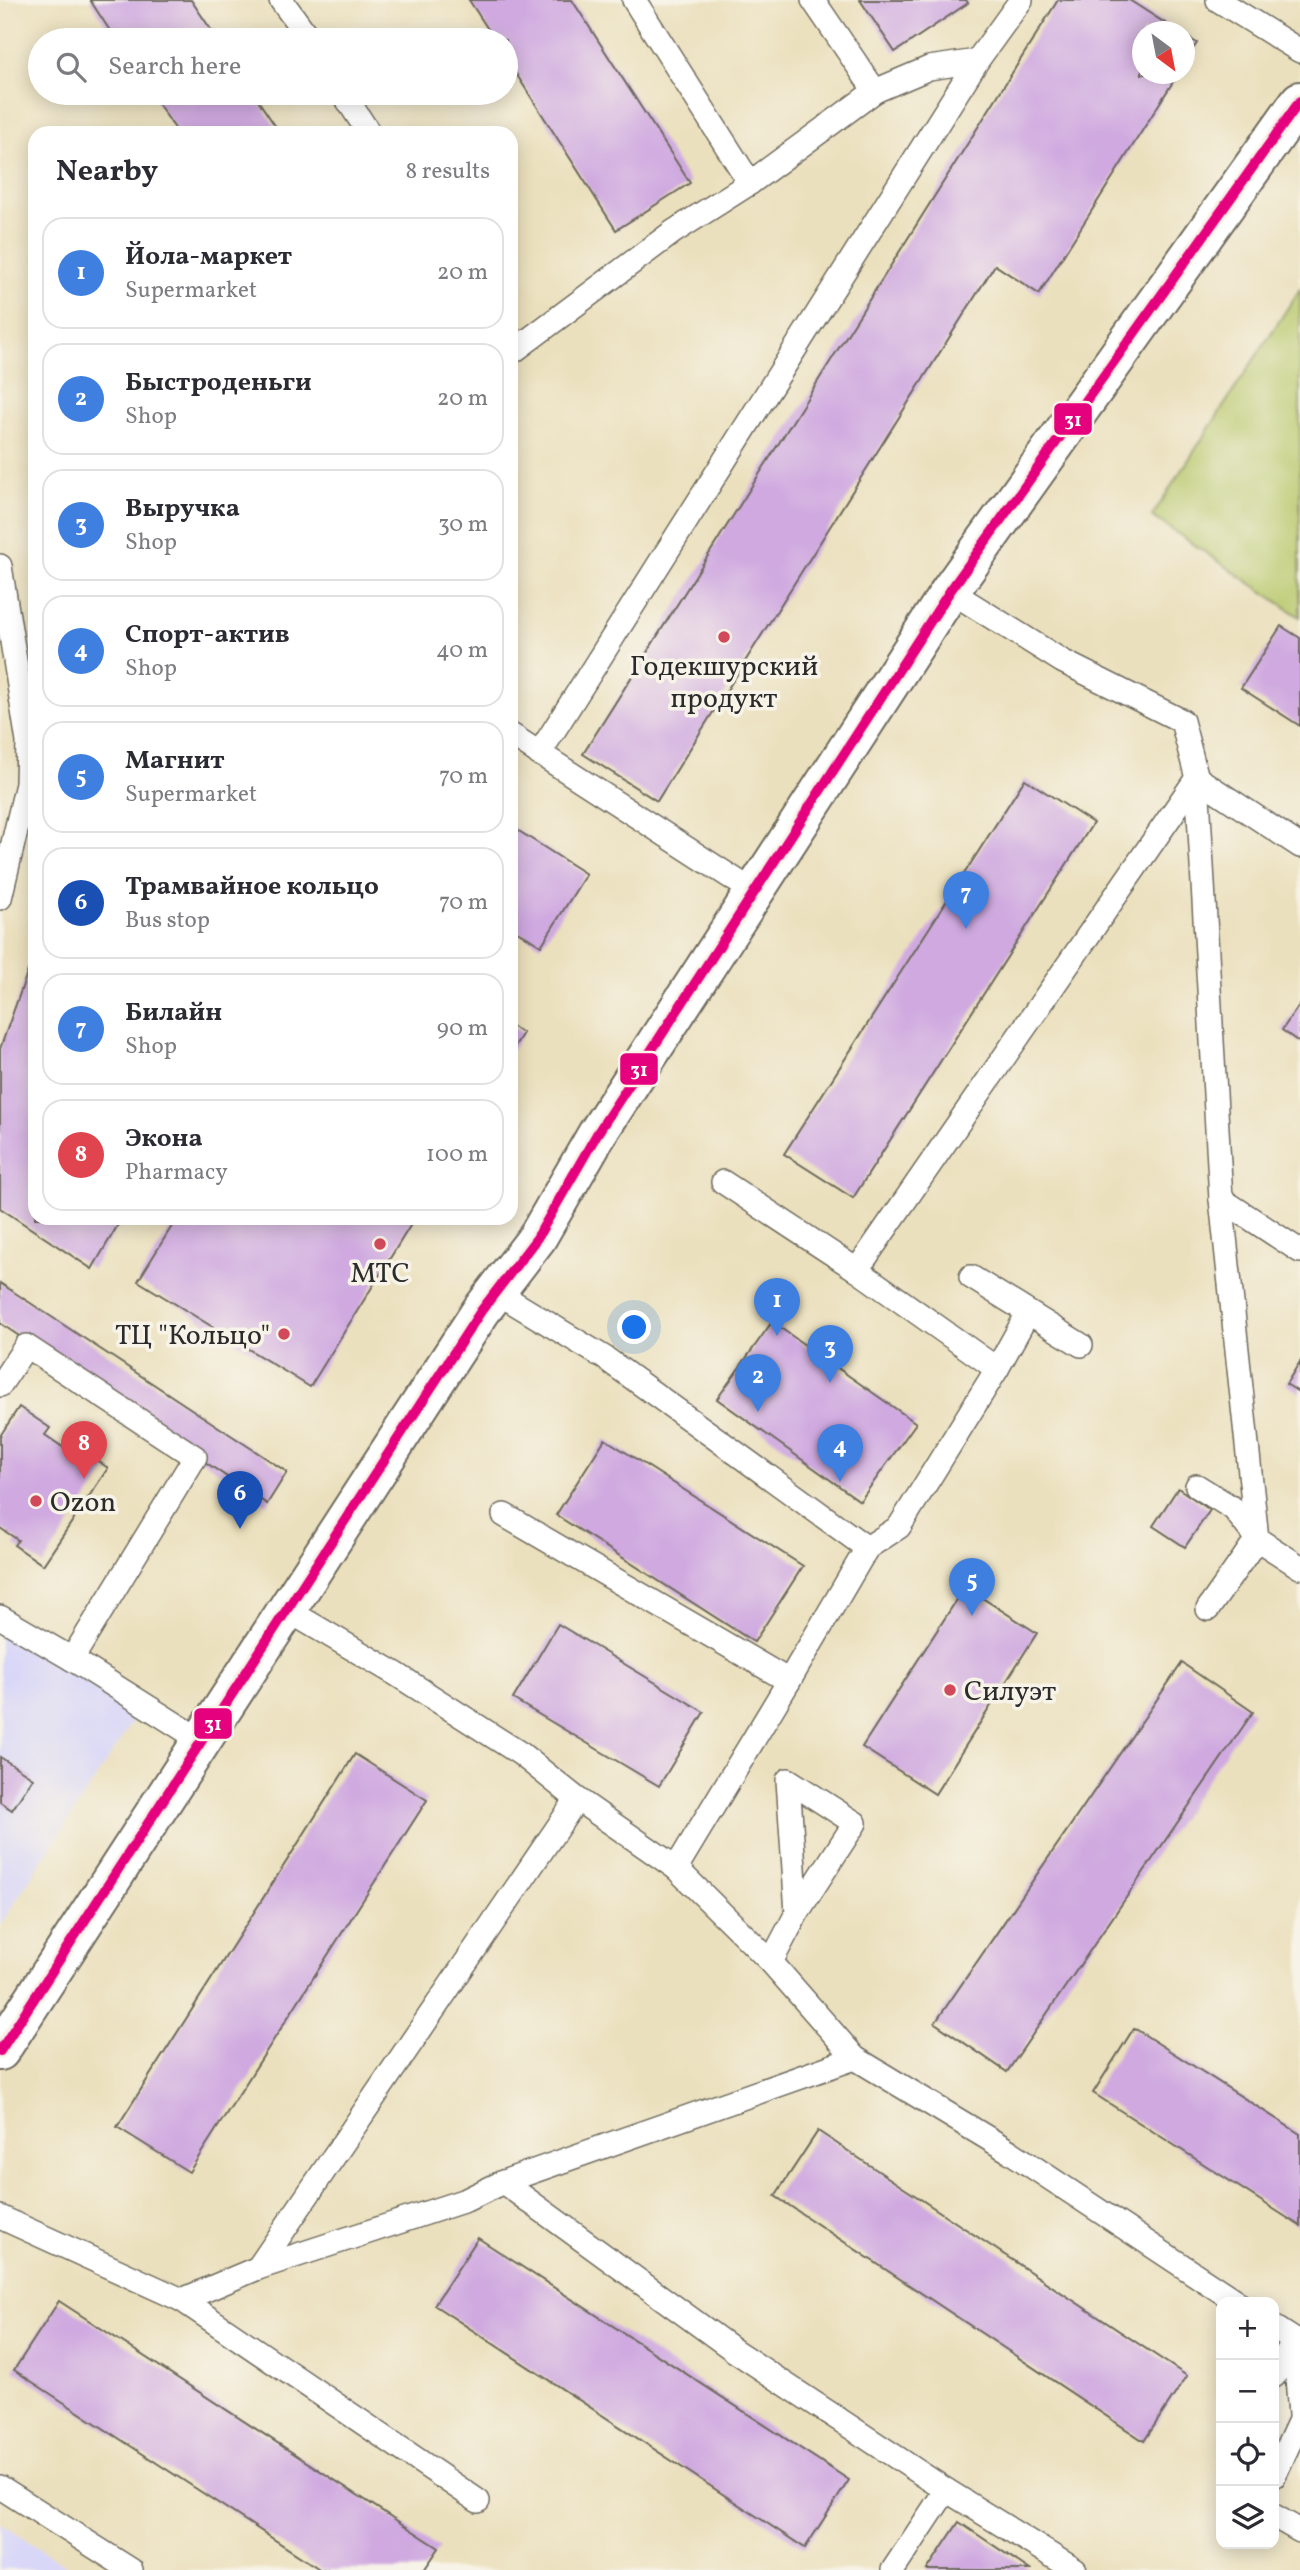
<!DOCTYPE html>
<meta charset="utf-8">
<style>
:root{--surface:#fff;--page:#f7f7f7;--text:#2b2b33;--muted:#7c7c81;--line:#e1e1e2;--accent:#d1495b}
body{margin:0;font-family:Vollkorn,serif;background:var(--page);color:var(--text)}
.controls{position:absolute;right:21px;bottom:21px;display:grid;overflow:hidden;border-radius:14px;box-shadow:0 4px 18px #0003}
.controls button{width:63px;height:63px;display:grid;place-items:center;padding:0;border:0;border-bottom:2px solid var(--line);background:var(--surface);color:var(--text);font:35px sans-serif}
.compass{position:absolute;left:1132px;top:21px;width:63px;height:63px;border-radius:50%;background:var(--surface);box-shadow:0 4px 18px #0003;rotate:148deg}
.you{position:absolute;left:635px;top:1328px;width:24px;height:24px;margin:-18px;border:5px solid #fff;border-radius:50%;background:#1a73e8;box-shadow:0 0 0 10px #1a73e833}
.badge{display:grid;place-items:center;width:46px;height:46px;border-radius:50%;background:var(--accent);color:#fff;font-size:23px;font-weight:700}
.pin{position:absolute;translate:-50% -58px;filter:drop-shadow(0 2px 4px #0008)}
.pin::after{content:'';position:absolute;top:37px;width:24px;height:21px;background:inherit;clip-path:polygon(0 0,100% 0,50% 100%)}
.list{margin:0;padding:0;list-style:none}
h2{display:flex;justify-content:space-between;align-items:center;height:91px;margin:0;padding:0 28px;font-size:30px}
h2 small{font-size:23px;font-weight:400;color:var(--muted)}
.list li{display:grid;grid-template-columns:46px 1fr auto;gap:21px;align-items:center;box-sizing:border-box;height:112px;margin:0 14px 14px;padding:0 14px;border:2px solid var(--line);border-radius:21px}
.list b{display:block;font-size:26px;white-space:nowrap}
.list p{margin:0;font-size:23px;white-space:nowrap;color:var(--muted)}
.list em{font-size:23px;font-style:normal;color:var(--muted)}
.icon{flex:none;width:38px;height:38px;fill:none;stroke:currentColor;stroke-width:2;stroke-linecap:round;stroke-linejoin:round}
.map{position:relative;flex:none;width:1300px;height:2570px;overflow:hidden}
.search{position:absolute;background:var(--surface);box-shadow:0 4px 18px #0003;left:28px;top:28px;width:490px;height:77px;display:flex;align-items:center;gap:18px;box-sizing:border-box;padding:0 24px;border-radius:38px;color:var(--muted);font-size:26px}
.panel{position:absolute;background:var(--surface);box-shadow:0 4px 18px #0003;left:28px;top:126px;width:490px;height:1099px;border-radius:21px}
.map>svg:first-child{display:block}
</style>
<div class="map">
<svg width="1300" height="2570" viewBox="0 0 1300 2570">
<rect width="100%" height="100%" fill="#f7f3e8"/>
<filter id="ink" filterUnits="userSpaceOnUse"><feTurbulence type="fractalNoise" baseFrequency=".0143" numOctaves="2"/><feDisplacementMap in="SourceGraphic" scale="14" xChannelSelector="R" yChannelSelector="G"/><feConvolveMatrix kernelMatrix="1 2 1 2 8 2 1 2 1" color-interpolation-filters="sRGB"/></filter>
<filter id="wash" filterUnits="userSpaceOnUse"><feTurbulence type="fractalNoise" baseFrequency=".00686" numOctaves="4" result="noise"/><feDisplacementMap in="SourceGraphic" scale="28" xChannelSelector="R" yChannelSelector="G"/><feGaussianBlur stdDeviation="1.57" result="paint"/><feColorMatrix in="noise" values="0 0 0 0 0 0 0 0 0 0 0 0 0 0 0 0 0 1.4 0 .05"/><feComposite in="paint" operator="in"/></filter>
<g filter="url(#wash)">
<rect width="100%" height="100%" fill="#ebe0bd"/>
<!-- built -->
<g fill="#d9d7f8">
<path d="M0,1612L146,1701L0,1925Z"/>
<path d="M0,2523L72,2570H0Z"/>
</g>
<!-- green -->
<path fill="#b7c769" stroke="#71794a" stroke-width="2" d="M1300,289V617L1152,516Z"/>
<g id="blocks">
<!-- building -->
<g fill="#cfa9e0">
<path d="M90,0H191L218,40H116Z"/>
<path d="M469,0H572L690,183L616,230L506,58V40H495Z"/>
<path d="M860,0H966L968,3L895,52Z"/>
<path d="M1058,0H1129L1179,32H1142V74H1178L1039,294L995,265L657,801L583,754Z"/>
<path d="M1184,35L1197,43L1184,63Z"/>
<path d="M151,93H253L280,133H178Z"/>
<path d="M1281,626L1300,638V726L1241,688Z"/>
<path d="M1025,779L1093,823L853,1198L784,1154Z"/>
<path d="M511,826L586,874L541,946L511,927Z"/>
<path d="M35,951V1218H122L92,1269L0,1208V1049Z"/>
<path d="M1300,1004V1043L1282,1030Z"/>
<path d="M511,1026L523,1033L511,1052Z"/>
<path d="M177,1218H415L310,1387L138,1281Z"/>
<path d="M0,1283L287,1472L267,1504L0,1323Z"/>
<path d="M772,1322L916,1423L860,1501L717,1399Z"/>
<path d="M1300,1362V1393L1286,1384Z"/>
<path d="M19,1407L50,1428L45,1435L76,1456L80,1449L108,1468L43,1565L14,1545L18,1540L0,1528V1436Z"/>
<path d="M605,1439L803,1566L754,1642L556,1515Z"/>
<path d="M1178,1488L1210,1510L1185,1547L1153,1526Z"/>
<path d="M965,1587L1037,1633L935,1794L862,1747Z"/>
<path d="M558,1624L704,1712L659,1786L513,1699Z"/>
<path d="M1182,1663L1253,1712L1007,2072L935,2023Z"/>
<path d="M355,1754L427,1800L189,2172L117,2127Z"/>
<path d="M0,1757L33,1778L12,1810L0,1802Z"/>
<path d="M1134,2028L1300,2134V2226L1093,2093Z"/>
<path d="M818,2131L1187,2376L1144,2441L775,2196Z"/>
<path d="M478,2238L849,2480L805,2548L434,2305Z"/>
<path d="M59,2301L439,2548L424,2570H321L14,2370Z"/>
<path d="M959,2522L1030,2570H927Z"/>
</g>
</g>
</g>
<g filter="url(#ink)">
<use href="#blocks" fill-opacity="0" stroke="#6e6a5e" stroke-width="2"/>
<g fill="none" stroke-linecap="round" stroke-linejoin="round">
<!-- lane casing -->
<g stroke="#6e6a5e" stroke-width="26">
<g id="lane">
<path d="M281,0L310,40"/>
<path d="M634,0L750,183L875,91L929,68L977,61L1021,0"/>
<path d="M813,0L875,91"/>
<path d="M1218,0L1300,51"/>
<path d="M343,93L369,133"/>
<path d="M511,353L673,232L750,183"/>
<path d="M0,566L28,742L27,784L0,898"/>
<path d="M950,591L1062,661L1182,721L1197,778L1221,1199L1257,1539L1208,1609"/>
<path d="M511,735L754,892"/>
<path d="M539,754L977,61"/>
<path d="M723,1182L857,1270L997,1369"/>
<path d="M1221,1199L1300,1251"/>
<path d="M857,1270L1197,778L1300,846"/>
<path d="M971,1277L1081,1345"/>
<path d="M498,1293L605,1358L867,1548"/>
<path d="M0,1385L26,1346L195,1457L72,1659L202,1741"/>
<path d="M1197,1486L1234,1509L1257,1539L1300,1567"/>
<path d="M504,1515L789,1681L867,1548L899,1527L997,1369L1028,1313"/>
<path d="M287,1610L396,1674L521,1754L577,1799L676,1868L771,1962L855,2058"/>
<path d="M0,1617L72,1659"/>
<path d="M676,1868L789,1681"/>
<path d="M771,1962L797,1913L855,1823L788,1780L797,1913"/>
<path d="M503,2182L735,2351L946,2490L1075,2570"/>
<path d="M0,2217L182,2300L258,2268L466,2200L503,2182L855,2058L1009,2151L1237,2302"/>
<path d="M258,2268L577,1799"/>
<path d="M182,2300L478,2501"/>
<path d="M1274,2327L1300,2344"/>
<path d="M1294,2340L1300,2415"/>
<path d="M1274,2376L1294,2340"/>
<path d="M1274,2476L1300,2420"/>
<path d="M0,2487L131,2570"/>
<path d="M1274,2516L1300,2531"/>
<path d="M893,2570L946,2490"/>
</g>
</g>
<!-- secondary casing -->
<g stroke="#6e6a5e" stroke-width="42">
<path id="secondary" d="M0,2051L481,1311L537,1238L597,1134L950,591L1300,101"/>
</g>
<!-- lane -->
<use href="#lane" stroke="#fff" stroke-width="23"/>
<!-- secondary -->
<use href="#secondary" stroke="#fff" stroke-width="38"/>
<!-- bus-1 casing -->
<g stroke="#f7f3e8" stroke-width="16">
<path id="bus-1" d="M0,2051L481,1311L537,1238L597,1134L950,591L1300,101"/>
</g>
<!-- bus-1 -->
<use href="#bus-1" stroke="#e5007d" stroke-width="10"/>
</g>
</g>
<!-- markers -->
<g fill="#d1495b" stroke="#f7f3e8" stroke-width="2.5">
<circle cx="724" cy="637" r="7"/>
<circle cx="380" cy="1244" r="7"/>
<circle cx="284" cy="1334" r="7"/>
<circle cx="36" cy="1501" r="7"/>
<circle cx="950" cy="1690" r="7"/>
</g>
<g text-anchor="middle" stroke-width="7" stroke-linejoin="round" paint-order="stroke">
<!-- poi labels -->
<g font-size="28" fill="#2b2b2b" stroke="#f7f3e8">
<text x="724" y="675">Годекшурский<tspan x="724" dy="32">продукт</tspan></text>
<text x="380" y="1282">МТС</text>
<text x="270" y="1344" text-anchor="end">ТЦ "Кольцо"</text>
<text x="50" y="1511" text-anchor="start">Ozon</text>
<text x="964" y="1700" text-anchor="start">Силуэт</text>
</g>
</g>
<g stroke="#f7f3e8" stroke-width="2.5">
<rect x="1053" y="402" width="40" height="34" rx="7" fill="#e5007d"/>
<rect x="619" y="1052" width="40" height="34" rx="7" fill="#e5007d"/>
<rect x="193" y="1707" width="40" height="33" rx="7" fill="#e5007d"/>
</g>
<g font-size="19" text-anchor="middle" font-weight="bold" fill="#fff">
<text x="1073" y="426">31</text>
<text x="639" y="1076">31</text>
<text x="213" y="1730">31</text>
</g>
</svg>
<div class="controls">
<button>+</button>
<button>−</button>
<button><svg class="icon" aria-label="locate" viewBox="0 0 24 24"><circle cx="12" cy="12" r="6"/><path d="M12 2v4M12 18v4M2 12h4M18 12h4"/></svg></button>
<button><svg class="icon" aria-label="layers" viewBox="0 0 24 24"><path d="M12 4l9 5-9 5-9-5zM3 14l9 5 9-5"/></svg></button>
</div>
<svg class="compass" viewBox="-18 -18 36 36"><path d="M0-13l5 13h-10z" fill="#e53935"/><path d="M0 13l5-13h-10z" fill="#7c7c81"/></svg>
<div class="you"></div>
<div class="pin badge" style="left:777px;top:1336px;background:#3f7fe0">1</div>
<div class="pin badge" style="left:758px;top:1412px;background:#3f7fe0">2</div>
<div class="pin badge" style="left:830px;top:1383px;background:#3f7fe0">3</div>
<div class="pin badge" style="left:840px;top:1482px;background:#3f7fe0">4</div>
<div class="pin badge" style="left:972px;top:1616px;background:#3f7fe0">5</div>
<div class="pin badge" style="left:240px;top:1529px;background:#1a4fb4">6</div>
<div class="pin badge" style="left:966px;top:929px;background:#3f7fe0">7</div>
<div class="pin badge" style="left:84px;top:1479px;background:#e0444e">8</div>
<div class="search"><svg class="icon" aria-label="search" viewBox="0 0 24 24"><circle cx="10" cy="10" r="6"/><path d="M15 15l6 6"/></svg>Search here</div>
<section class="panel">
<h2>Nearby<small>8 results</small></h2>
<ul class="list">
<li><span class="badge" style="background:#3f7fe0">1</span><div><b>Йола-маркет</b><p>Supermarket</p></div><em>20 m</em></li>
<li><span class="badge" style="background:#3f7fe0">2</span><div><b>Быстроденьги</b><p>Shop</p></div><em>20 m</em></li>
<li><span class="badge" style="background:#3f7fe0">3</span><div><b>Выручка</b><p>Shop</p></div><em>30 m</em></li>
<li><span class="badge" style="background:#3f7fe0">4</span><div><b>Спорт-актив</b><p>Shop</p></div><em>40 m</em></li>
<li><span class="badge" style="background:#3f7fe0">5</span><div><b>Магнит</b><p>Supermarket</p></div><em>70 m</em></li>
<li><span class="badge" style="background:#1a4fb4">6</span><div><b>Трамвайное кольцо</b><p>Bus stop</p></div><em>70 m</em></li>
<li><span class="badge" style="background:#3f7fe0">7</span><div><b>Билайн</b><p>Shop</p></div><em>90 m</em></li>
<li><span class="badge" style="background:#e0444e">8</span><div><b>Экона</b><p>Pharmacy</p></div><em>100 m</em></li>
</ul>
</section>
</div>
